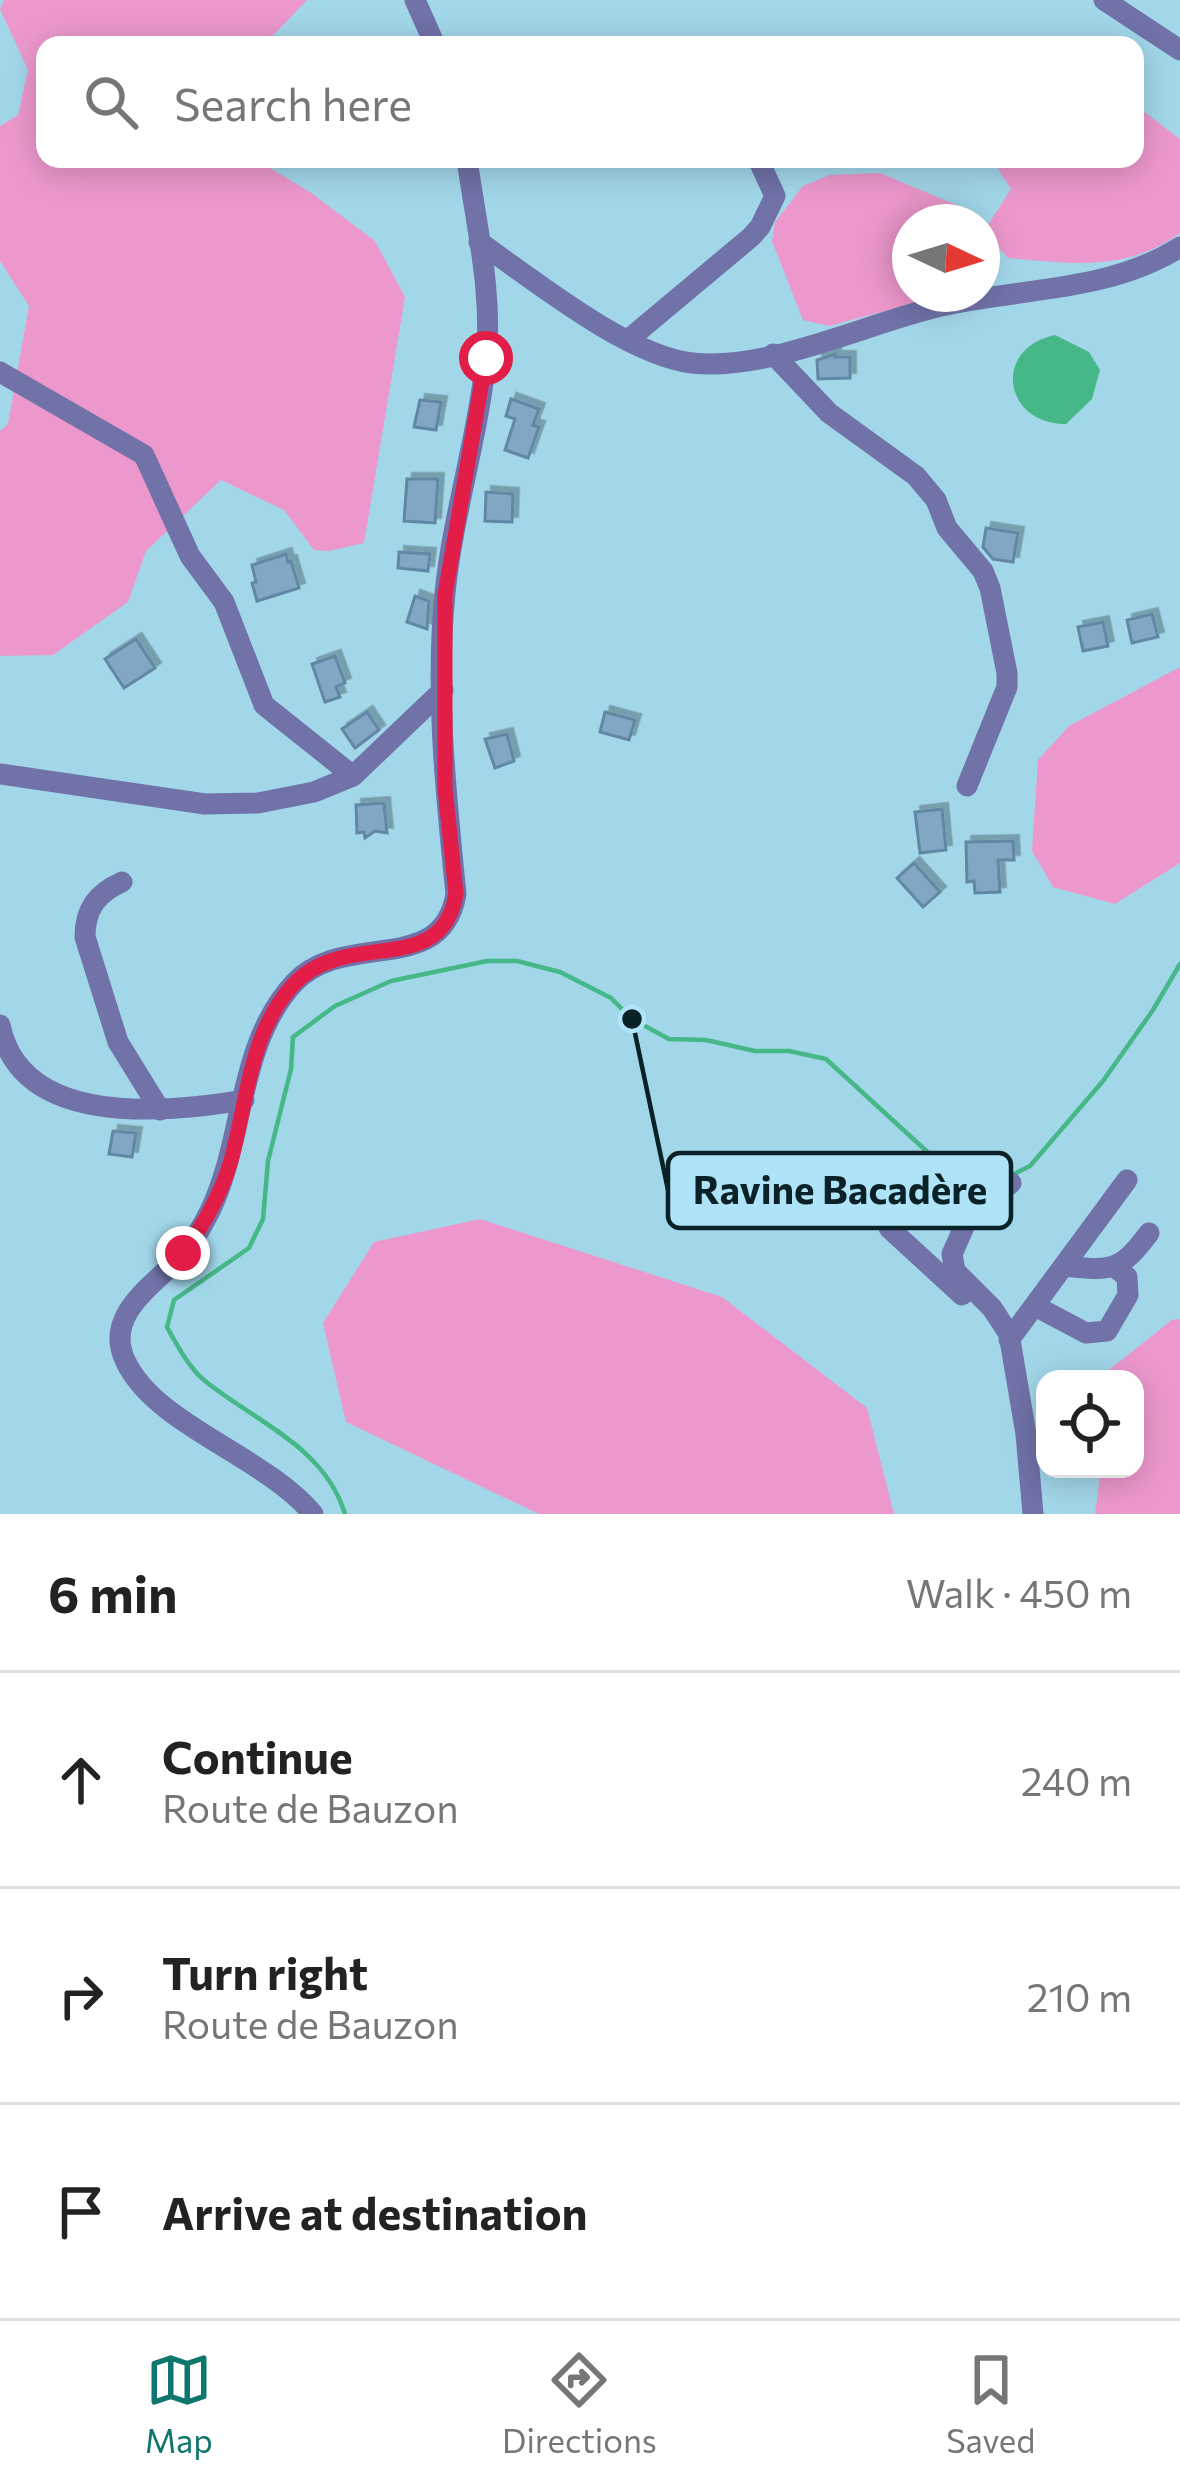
<!DOCTYPE html>
<meta charset="utf-8">
<style>
:root{--surface:#fff;--page:#f2f2f2;--text:#222;--muted:#767676;--line:#e0e0e0;--accent:#0f766e}
body{margin:0;font-family:Commissioner,sans-serif;background:var(--page);color:var(--text)}
.controls{position:absolute;right:36px;bottom:36px;display:grid;overflow:hidden;border-radius:24px;box-shadow:0 6px 30px #0003}
.controls button{width:108px;height:108px;display:grid;place-items:center;padding:0;border:0;border-bottom:3px solid var(--line);background:var(--surface);color:var(--text);font:60px sans-serif}
.compass{position:absolute;left:892px;top:204px;width:108px;height:108px;border-radius:50%;background:var(--surface);box-shadow:0 6px 30px #0003;rotate:94deg}
.stop{position:absolute;width:36px;height:36px;margin:-27px;border:9px solid #e11d48;border-radius:50%;background:#fff}
.stop.end{background:#e11d48;border-color:#fff;box-shadow:0 3px 12px #0008}
.list{margin:0;padding:0;list-style:none}
h2{display:flex;justify-content:space-between;align-items:center;height:156px;margin:0;padding:0 48px;font-size:51px}
h2 small{font-size:39px;font-weight:400;color:var(--muted)}
.list li{display:grid;grid-template-columns:78px 1fr auto;gap:36px;align-items:center;box-sizing:border-box;height:216px;padding:0 48px;border-top:3px solid var(--line)}
.list b{display:block;font-size:45px;white-space:nowrap}
.list p{margin:0;font-size:39px;white-space:nowrap;color:var(--muted)}
.list em{font-size:39px;font-style:normal;color:var(--muted)}
.icon{flex:none;width:66px;height:66px;fill:none;stroke:currentColor;stroke-width:2;stroke-linecap:round;stroke-linejoin:round}
.map{position:relative;flex:none;width:1180px;height:1514px;overflow:hidden}
.search{position:absolute;background:var(--surface);box-shadow:0 6px 30px #0003;left:36px;right:36px;top:36px;height:132px;display:flex;align-items:center;gap:30px;box-sizing:border-box;padding:0 42px;border-radius:24px;color:var(--muted);font-size:45px}
.sheet{height:804px;background:var(--surface)}
nav{display:flex;justify-content:space-around;align-items:center;box-sizing:border-box;height:168px;border-top:3px solid var(--line);background:var(--surface);font-size:33px;color:var(--muted)}
nav a{display:grid;justify-items:center;gap:6px}
nav .on{color:var(--accent)}
.map>svg:first-child{display:block}
</style>
<div class="map">
<svg width="1180" height="1514" viewBox="0 0 1180 1514">
<defs>
<filter id="shadow"><feDropShadow dx="5.5" dy="-5.5" stdDeviation="0" flood-color="#0004"/></filter>
</defs>
<rect width="100%" height="100%" fill="#a2d7ea"/>
<!-- green -->
<g fill="#ed98cd">
<path d="M4,0H307L264,45H45V159H255L310,192L375,241L405,297L364,543L329,551L314,550L284,510L221,480L146,551L128,602L53,655L0,656V431L8,424L29,306L0,261V126L18,115L28,70L0,9Z"/>
<path d="M1135,105L1180,139V233C1124,273 1073,263 1008,258L984,231L1011,189L992,159H1135Z"/>
<path d="M880,173L961,207L969,222H910V294H949L829,326L803,320L772,241L775,222L803,186L830,175Z"/>
<path d="M1180,667V863L1115,904L1053,887L1032,851L1038,760L1069,726Z"/>
<path d="M480,1219L722,1297L867,1408L894,1514H539L346,1422L323,1323L374,1242Z"/>
<path d="M1180,1319V1514H1095L1101,1469H1135V1379H1110V1369L1172,1320Z"/>
</g>
<!-- water -->
<path fill="#46b787" d="M1055,335L1089,352L1100,370L1092,399L1066,424C1003,424 992,348 1055,335Z"/>
<g fill="none" stroke-linecap="round" stroke-linejoin="round">
<!-- stream -->
<path stroke="#46b787" stroke-width="4.5" d="M345,1514C325,1447 256,1422 205,1381C189,1368 177,1345 167,1327L174,1300L249,1248L263,1219L268,1161L291,1069L293,1037L335,1006L391,981L487,961H517L560,972L611,998L632,1019L669,1039L706,1040L755,1051H789L826,1059L958,1180L1012,1175L1030,1166L1103,1081L1153,1010L1180,964"/>
</g>
<!-- building -->
<g fill="#81a7c5" stroke="#6287a4" stroke-width="3" filter="url(#shadow)">
<path d="M835,354V357H850V378L818,379L817,360Z"/>
<path d="M511,399L539,409L533,425L539,427L528,458L505,450L515,419L506,416Z"/>
<path d="M420,400L441,402L436,430L414,427Z"/>
<path d="M407,479H438L435,523L404,521Z"/>
<path d="M486,492L513,494L512,522L485,521Z"/>
<path d="M986,528L1018,533L1013,562L993,559L983,547Z"/>
<path d="M399,552L430,554L428,571L398,568Z"/>
<path d="M286,554L288,562L291,561L299,588L257,601L252,583L256,582L252,565Z"/>
<path d="M415,596L429,601L427,629L407,622Z"/>
<path d="M1152,614L1158,637L1132,643L1127,620Z"/>
<path d="M1103,622L1108,646L1083,651L1078,627Z"/>
<path d="M136,639L155,668L124,688L105,659Z"/>
<path d="M335,656L345,683L336,687L340,697L325,702L312,664Z"/>
<path d="M367,712L379,730L355,748L342,729Z"/>
<path d="M605,712L635,720L629,740L600,732Z"/>
<path d="M507,734L514,761L495,768L485,739Z"/>
<path d="M384,803L387,833L375,831L365,838L364,832L357,833L356,805Z"/>
<path d="M942,809L946,850L920,853L915,812Z"/>
<path d="M1013,841L1014,860H998L1000,892L975,893L974,881L967,882L966,842Z"/>
<path d="M914,863L940,892L923,907L897,878Z"/>
<path d="M113,1131L136,1133L132,1157L109,1154Z"/>
</g>
<g fill="none" stroke-linecap="round" stroke-linejoin="round">
<!-- minor -->
<g stroke="#7072a8" stroke-width="21">
<path d="M415,0L435,45"/>
<path d="M1104,0L1180,50"/>
<path d="M479,242C534,280 626,355 692,363C767,372 867,323 941,306C1020,288 1110,292 1180,247"/>
<path d="M629,339L751,237L760,227L775,196L758,159"/>
<path d="M773,354L829,413L916,476L936,500L947,528L983,571L990,588L1007,673V687L967,786"/>
<path d="M0,372L144,455L190,556L224,602L264,705L353,776"/>
<path d="M0,774L205,804L258,803L314,792L353,776L443,690"/>
<path d="M122,882C97,893 85,909 85,937L118,1042L160,1110"/>
<path d="M0,1025C21,1128 166,1113 244,1100"/>
<path d="M1011,1183L967,1220L952,1254L955,1271L992,1308L1009,1334L1026,1434L1033,1514"/>
<path d="M889,1228L962,1295"/>
<path d="M1064,1266C1111,1271 1120,1272 1149,1233"/>
<path d="M1035,1306L1086,1333L1107,1331L1128,1295L1127,1277L1116,1268"/>
<path d="M1009,1340L1127,1180"/>
<path d="M313,1514C264,1455 154,1425 125,1360C104,1315 153,1286 180,1257C192,1244 202,1227 210,1211C245,1139 237,1045 294,983C345,929 442,978 456,894C446,795 435,693 445,593C453,514 478,437 486,359C493,292 476,225 467,159"/>
</g>
</g>
<g fill="none" stroke-linecap="round" stroke-linejoin="round">
<!-- route -->
<path stroke="#e11d48" stroke-width="15" d="M183,1253C203,1226 220,1196 230,1164C248,1102 248,1035 293,985C346,927 442,980 456,894L445,788V595L486,358"/>
</g>
<!-- callouts -->
<path fill="none" stroke="#0b2128" stroke-width="4.5" d="M632 1019L668 1190"/>
<circle fill="#0b2128" stroke="#afe4f8" stroke-width="4.5" cx="632" cy="1019" r="12"/>
<rect fill="#afe4f8" stroke="#0b2128" stroke-width="4.5" x="668" y="1153" width="343" height="75" rx="12"/>
<g font-size="39" text-anchor="middle" font-weight="bold" fill="#0b2128">
<text x="840" y="1204">Ravine Bacadère</text>
</g>
</svg>
<div class="controls">
<button><svg class="icon" aria-label="locate" viewBox="0 0 24 24"><circle cx="12" cy="12" r="6"/><path d="M12 2v4M12 18v4M2 12h4M18 12h4"/></svg></button>
</div>
<svg class="compass" viewBox="-18 -18 36 36"><path d="M0-13l5 13h-10z" fill="#e53935"/><path d="M0 13l5-13h-10z" fill="#767676"/></svg>
<div class="stop" style="left:486px;top:358px"></div>
<div class="stop end" style="left:183px;top:1253px"></div>
<div class="search"><svg class="icon" aria-label="search" viewBox="0 0 24 24"><circle cx="10" cy="10" r="6"/><path d="M15 15l6 6"/></svg>Search here</div>
</div>
<section class="sheet">
<h2>6 min<small>Walk · 450 m</small></h2>
<ul class="list">
<li><svg class="icon" aria-label="ahead" viewBox="0 0 24 24"><path d="M12 20V5M6 11l6-6 6 6"/></svg><div><b>Continue</b><p>Route de Bauzon</p></div><em>240 m</em></li>
<li><svg class="icon" aria-label="right" viewBox="0 0 24 24"><path d="M7 20v-9h11M14 6l5 5-5 5"/></svg><div><b>Turn right</b><p>Route de Bauzon</p></div><em>210 m</em></li>
<li><svg class="icon" aria-label="arrive" viewBox="0 0 24 24"><path d="M6 21V4h12l-3 4 3 4H6"/></svg><div><b>Arrive at destination</b></div></li>
</ul>
</section>
<nav>
<a class="on"><svg class="icon" aria-label="map" viewBox="0 0 24 24"><path d="M3 6l6-2 6 2 6-2v14l-6 2-6-2-6 2zM9 4v14M15 6v14"/></svg>Map</a>
<a><svg class="icon" aria-label="directions" viewBox="0 0 24 24"><path d="M12 3l9 9-9 9-9-9zM9 14v-3h6M13 9l2 2-2 2"/></svg>Directions</a>
<a><svg class="icon" aria-label="saved" viewBox="0 0 24 24"><path d="M7 4h10v16l-5-4-5 4z"/></svg>Saved</a>
</nav>
